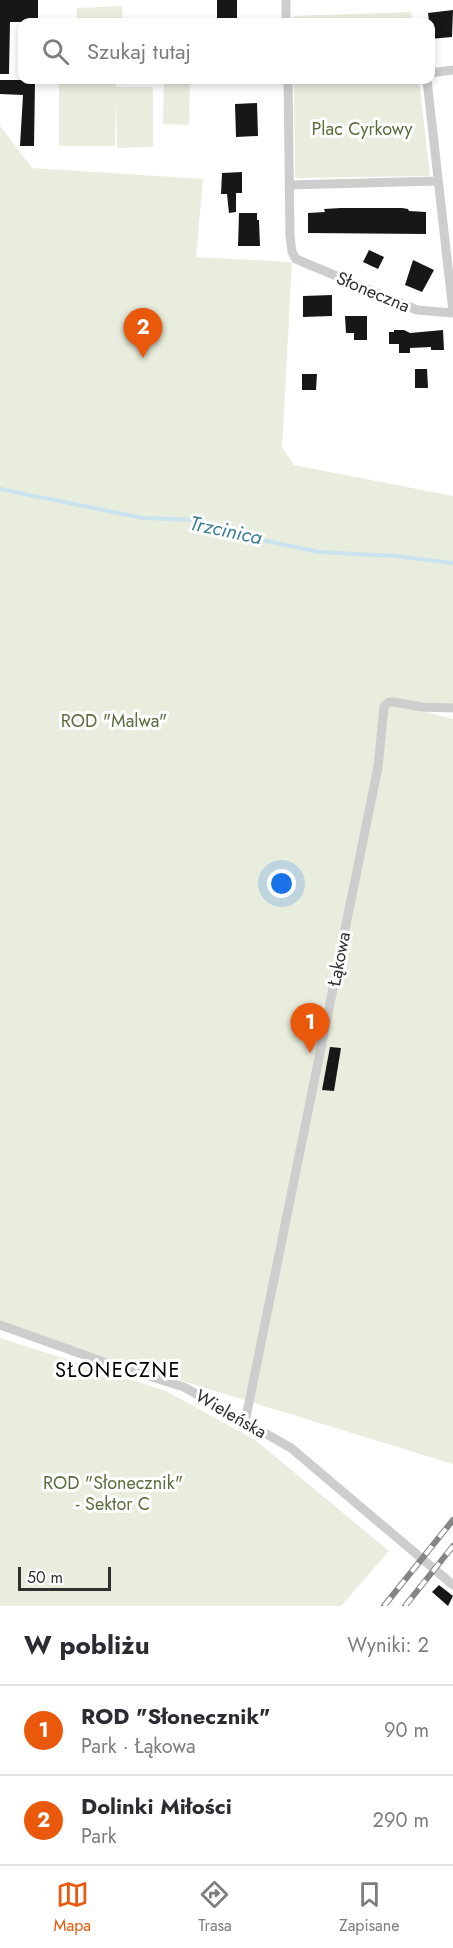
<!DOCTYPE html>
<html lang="pl">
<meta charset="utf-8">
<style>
:root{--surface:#fff;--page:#f7f7f7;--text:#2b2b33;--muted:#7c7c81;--line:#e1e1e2;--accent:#ea580c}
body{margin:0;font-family:Jost,sans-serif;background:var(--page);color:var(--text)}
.scale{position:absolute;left:18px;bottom:15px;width:93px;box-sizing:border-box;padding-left:6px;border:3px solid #303030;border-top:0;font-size:16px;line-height:21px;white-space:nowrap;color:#303030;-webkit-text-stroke:4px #fff;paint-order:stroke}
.you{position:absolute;left:282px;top:884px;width:21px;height:21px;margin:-15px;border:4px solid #fff;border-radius:50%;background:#1a73e8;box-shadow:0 0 0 9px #1a73e833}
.badge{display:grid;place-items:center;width:39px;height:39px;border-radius:50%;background:var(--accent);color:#fff;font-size:20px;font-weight:700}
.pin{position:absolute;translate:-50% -50px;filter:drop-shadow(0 2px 3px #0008)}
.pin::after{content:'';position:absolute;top:32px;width:21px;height:18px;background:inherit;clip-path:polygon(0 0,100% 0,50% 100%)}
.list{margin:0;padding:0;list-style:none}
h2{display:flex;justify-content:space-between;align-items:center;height:78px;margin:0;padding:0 24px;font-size:26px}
h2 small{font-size:20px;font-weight:400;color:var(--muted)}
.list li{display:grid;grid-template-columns:39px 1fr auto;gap:18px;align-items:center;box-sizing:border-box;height:90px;padding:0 24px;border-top:2px solid var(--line)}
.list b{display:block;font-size:22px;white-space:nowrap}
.list p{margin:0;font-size:20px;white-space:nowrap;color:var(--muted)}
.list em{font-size:20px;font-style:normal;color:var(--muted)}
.icon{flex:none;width:33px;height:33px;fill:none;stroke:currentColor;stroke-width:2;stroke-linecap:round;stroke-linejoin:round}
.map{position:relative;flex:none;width:453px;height:1606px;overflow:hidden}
.search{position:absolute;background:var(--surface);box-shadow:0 3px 9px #0003;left:18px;right:18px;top:18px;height:66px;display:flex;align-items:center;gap:15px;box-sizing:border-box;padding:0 21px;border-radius:12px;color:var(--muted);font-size:22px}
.sheet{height:258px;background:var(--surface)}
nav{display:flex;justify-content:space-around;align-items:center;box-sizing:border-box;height:84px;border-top:2px solid var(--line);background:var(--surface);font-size:16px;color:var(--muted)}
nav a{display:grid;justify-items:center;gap:3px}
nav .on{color:var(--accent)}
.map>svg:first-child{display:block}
</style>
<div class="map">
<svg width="453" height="1606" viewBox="0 0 453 1606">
<rect width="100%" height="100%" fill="#fff"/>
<!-- green -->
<g fill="#e8eddd">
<path d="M122,6L123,22H77V8Z"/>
<path d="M411,12L412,22H293V16Z"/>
<path d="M59,80H115L116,87H153V147L117,148L116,95L115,146H59Z"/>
<path d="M164,80H190L189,125L163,124Z"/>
<path d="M294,80H419L430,176L295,178Z"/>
<path d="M0,126L32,168L203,179L196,257L292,262L282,448L294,465L453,496V708L389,703L453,719V1464L111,1359L0,1322Z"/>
<path d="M0,1338L166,1391L255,1440L389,1551L341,1606H0Z"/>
</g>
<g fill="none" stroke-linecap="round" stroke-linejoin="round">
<!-- stream -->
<path stroke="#c9e4ee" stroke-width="4" d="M0,489L143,518L198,520L232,529L262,540L319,552L395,556L453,563"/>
</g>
<!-- building -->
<g fill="#171717">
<path d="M0,0H38V22H10L9,74H0Z"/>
<rect x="217" y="0" width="20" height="22"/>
<path d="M453,10L452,37L430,39V22H429L428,13Z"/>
<path d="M0,80H35L34,146H20L23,95L0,94Z"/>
<path d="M257,103L258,136L236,137L235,104Z"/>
<path d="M242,172V193H236V212L229,213L227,194H221L222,173Z"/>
<path d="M341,208H402L408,209L409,211L426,212V234L308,233V213L325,212L324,209Z"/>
<path d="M239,213H257V220H259L260,246H238Z"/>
<path d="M369,250L384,257L378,269L363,262Z"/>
<path d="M413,260L434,270L422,292L405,285Z"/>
<path d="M332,295V316L303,317V296Z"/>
<path d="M345,316H367V340H354V333H346Z"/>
<path d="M394,330H404L410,333L443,330L444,350H431V347L410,348V353H399V344H389V332H394Z"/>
<path d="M415,369H427L428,388H415Z"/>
<path d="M302,374H317L316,390H302Z"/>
<path d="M330,1047L341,1048L334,1091L322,1090Z"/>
<path d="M439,1585L453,1596L448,1606L432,1592Z"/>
</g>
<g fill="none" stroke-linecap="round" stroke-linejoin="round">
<!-- street -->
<g stroke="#cdcdcd" stroke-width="9">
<path d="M286,0V22"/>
<path d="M430,73L453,70"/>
<path d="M288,80L290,236L292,252L296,259L417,310L453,313"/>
<path d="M427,80L453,312"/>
<path d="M290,185L437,181"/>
<path d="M0,1325L110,1364L184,1387L291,1448L453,1585"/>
<path d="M245,1422L378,767L384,707L389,702H393L422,707L453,708"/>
</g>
<!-- rail casing -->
<g stroke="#858585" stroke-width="6">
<g id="rail">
<path d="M384,1606L453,1520"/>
<path d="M405,1606L453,1546"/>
</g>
</g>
<!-- rail -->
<use href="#rail" stroke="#fff" stroke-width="4" stroke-dasharray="11" stroke-linecap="butt"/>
</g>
<g text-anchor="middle" stroke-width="6" stroke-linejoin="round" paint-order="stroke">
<!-- park labels -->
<g font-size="18" fill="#586e3b" stroke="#fff">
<text x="362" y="135">Plac Cyrkowy</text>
<text x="114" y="727">ROD "Malwa"</text>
<text x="113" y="1489">ROD "Słonecznik"<tspan x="113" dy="21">- Sektor C</tspan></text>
</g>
<!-- street labels -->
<g font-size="18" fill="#303030" stroke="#fff">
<text transform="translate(373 292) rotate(23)" y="6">Słoneczna</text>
<text transform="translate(339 959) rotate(-79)" y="6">Łąkowa</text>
<text transform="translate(231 1414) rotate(30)" y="6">Wieleńska</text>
</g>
<!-- water labels -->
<g font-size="20" font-style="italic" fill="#3a7d96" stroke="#fff">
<text transform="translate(226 530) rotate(12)" y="7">Trzcinica</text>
</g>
<!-- neighbourhood labels -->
<g font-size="20" letter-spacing="1.5" fill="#000" stroke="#fff">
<text x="118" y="1377">SŁONECZNE</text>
</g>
</g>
</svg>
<div class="scale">50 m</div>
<div class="you"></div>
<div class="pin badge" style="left:310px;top:1053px">1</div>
<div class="pin badge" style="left:143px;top:358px">2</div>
<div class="search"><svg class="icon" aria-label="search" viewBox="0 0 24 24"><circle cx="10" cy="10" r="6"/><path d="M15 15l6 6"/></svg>Szukaj tutaj</div>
</div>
<section class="sheet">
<h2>W pobliżu<small>Wyniki: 2</small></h2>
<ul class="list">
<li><span class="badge">1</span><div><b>ROD &quot;Słonecznik&quot;</b><p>Park · Łąkowa</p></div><em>90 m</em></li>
<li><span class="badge">2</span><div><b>Dolinki Miłości</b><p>Park</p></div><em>290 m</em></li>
</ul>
</section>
<nav>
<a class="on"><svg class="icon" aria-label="map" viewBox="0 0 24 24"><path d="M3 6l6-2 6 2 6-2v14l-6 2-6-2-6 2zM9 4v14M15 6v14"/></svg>Mapa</a>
<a><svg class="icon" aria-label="directions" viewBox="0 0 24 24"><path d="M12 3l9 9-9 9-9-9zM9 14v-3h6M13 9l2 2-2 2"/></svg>Trasa</a>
<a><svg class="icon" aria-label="saved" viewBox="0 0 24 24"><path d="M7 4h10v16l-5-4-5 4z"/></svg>Zapisane</a>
</nav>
